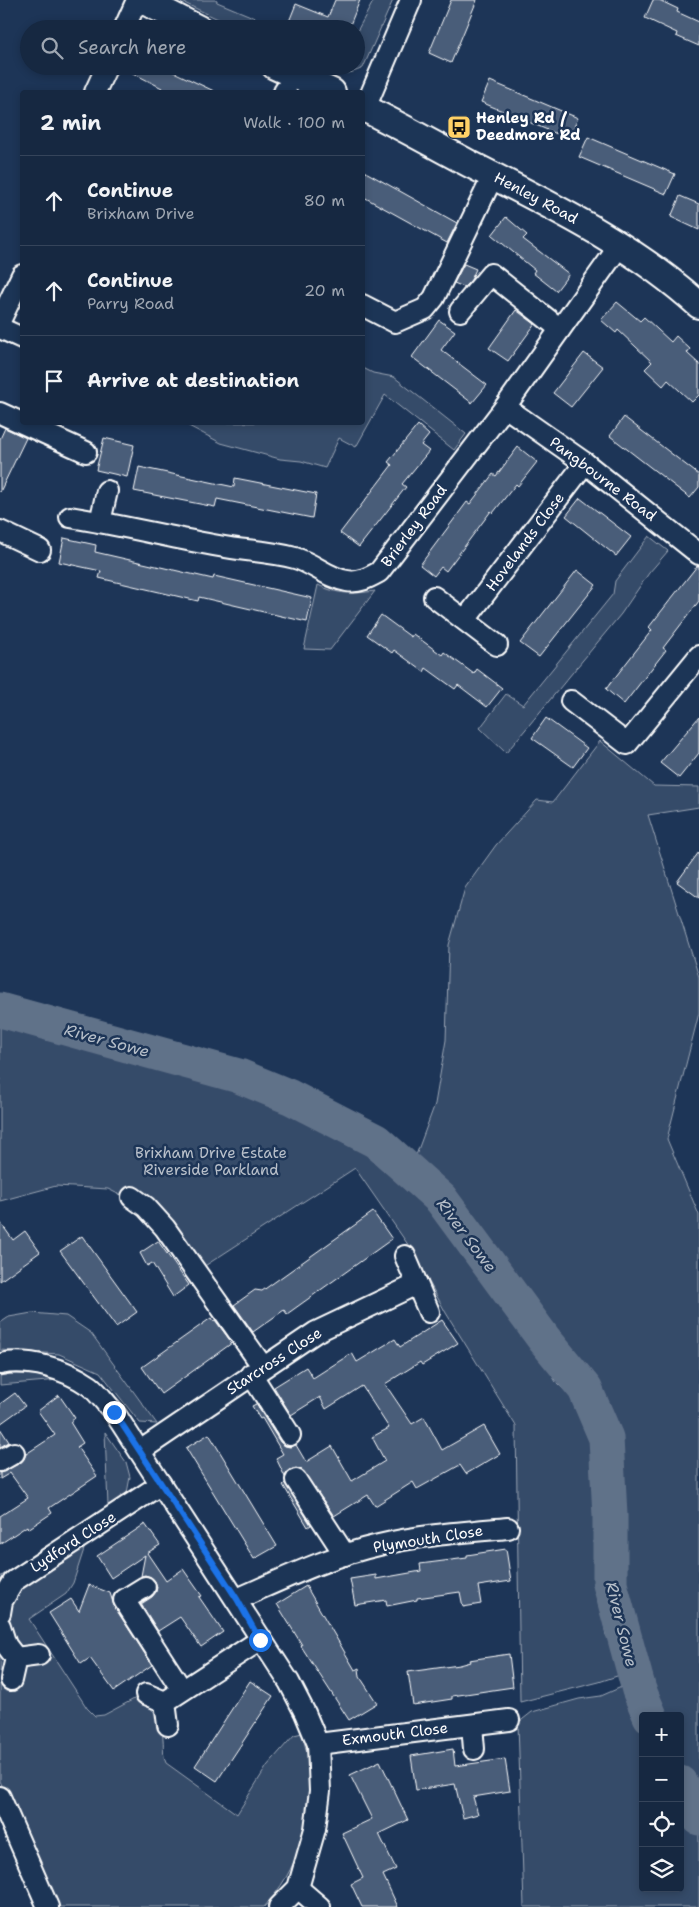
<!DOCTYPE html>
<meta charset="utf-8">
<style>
:root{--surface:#162841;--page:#1f3048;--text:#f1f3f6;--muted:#9ea6b1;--line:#35445a}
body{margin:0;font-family:"Shantell Sans",sans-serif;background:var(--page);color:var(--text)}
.controls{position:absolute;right:15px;bottom:15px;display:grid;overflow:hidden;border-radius:5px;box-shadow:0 2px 8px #0003}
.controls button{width:45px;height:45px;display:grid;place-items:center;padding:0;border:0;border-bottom:1px solid var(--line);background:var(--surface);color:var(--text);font:25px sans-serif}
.stop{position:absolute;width:15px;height:15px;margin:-11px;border:4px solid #1a73e8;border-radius:50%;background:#fff}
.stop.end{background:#1a73e8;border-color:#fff;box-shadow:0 1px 5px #0008}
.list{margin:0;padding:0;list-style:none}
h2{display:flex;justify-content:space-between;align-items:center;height:65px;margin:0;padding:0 20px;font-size:21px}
h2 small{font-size:16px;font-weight:400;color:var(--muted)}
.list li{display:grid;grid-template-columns:32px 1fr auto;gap:15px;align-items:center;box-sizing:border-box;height:90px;padding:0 20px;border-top:1px solid var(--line)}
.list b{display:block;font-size:19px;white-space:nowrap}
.list p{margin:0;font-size:16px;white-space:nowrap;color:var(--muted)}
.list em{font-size:16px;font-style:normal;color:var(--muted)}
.icon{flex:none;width:28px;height:28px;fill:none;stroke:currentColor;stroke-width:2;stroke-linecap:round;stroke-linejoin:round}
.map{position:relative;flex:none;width:699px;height:1907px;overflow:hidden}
.search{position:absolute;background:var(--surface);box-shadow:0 2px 8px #0003;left:20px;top:20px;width:345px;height:55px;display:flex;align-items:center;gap:12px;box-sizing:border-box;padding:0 18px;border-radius:28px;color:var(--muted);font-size:19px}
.panel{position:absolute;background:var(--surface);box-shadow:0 2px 8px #0003;left:20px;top:90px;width:345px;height:335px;border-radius:5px}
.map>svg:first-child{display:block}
</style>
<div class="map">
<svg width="699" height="1907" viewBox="0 0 699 1907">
<rect width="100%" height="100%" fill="#1d3557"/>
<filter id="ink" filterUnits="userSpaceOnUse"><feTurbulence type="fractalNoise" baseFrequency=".02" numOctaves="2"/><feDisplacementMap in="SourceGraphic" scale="10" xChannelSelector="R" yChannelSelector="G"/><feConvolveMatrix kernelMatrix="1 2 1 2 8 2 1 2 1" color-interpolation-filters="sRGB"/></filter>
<g filter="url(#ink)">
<!-- green -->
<g fill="#364b69" stroke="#9aa5b4">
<path d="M178,0H216L217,2L282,29H239Z"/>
<path d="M374,0H393L363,68C346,76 341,74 324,66H356V33Z"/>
<path d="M363,368L373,373L394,377L466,434L454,450L385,395L356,447L339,438L325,468L301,461L280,459L221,443L183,423L362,422Z"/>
<path d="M649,536L668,551L649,573L621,614L506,753L480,728L506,694L523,705L613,594L615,581Z"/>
<path d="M318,585C339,595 352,594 375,591L330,650L304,649Z"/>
<path d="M600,741L654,786L699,787V807L648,815L699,977V1013L667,1139L699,1215V1805L680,1765V1716H661L647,1660L630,1631L618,1582L620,1493L618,1437L595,1381L493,1247L469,1220L451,1193L415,1158L435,1104L446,1040L449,945L465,888L496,845L537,800L553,802Z"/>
<path d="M0,1018L205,1071L274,1094L311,1113L372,1151L404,1176L445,1218L522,1323L556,1382L570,1396L584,1406L598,1437L604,1482L603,1619L606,1635L618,1656L623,1674L599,1682L520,1702L516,1426L446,1313L411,1249L355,1168L194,1273L138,1204L108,1189L56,1186L0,1201Z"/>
<path d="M32,1313L66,1316L91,1333L157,1424L140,1423L100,1372L59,1354L0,1350V1323L9,1317Z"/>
<path d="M10,1374L36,1375L59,1380L0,1385V1376Z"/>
<path d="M105,1432L126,1462L130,1477L127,1493L108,1506Z"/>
<path d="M87,1540L73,1583L66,1594L29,1619L87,1708L95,1716L104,1715L136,1698C153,1707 162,1718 163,1739C164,1749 162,1753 166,1763L237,1814L267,1766L294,1735L302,1733C305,1746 309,1759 310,1771C313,1820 298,1871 264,1907H56L0,1781V1577L24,1561L33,1575L49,1572L59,1565L72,1557Z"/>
<path d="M626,1685L636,1708L643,1731V1888H680V1802L699,1835V1907H524L518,1723L532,1712L579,1699L601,1696Z"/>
</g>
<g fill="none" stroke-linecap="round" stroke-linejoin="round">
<!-- river -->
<g stroke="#617289" stroke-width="35">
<path d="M0,1010L239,1076L290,1097L376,1141L441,1199L544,1339L585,1389L606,1438L610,1516V1584L639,1690L650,1716"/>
<path d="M680,1783L699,1818"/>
</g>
</g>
<!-- building -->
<g fill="#4a5d79" stroke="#fff">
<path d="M335,0H360L350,25L356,29H299L288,24L296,4L328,17Z"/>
<path d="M451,0H477L451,63L429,53Z"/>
<path d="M653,0H659L678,9L677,12L699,22V46L676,36L677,33L645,18Z"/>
<path d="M119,66H161L216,92H160L162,88Z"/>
<path d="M490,81L578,118L569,139L481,102Z"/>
<path d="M588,137L675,174L666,194L579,157Z"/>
<path d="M362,170L457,223L447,243L362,196Z"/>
<path d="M680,196L699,204V230L671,217Z"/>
<path d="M506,217L527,235L523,239L569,274L556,291L533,273L535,270L492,235Z"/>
<path d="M464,264L476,269L471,280L464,287L454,283Z"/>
<path d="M617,302L640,321L644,317L671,342L676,336L690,349L687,353L699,364V395L692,402L668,380L663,386L645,369L652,362L618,330L616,333L601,320Z"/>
<path d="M516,310L535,324L508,361L489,348Z"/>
<path d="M439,320L455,331L441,350L487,385L472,403L412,357Z"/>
<path d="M584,353L603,367L571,407L553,393Z"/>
<path d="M624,417L699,475V487L690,498L610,436Z"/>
<path d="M418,425L429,435L421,445L429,451L402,484L406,487L359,547L340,533L392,465L388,462Z"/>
<path d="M5,428L26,438L0,492V439Z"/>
<path d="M104,438L134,445L127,477L96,470Z"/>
<path d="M518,447L537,462L518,486L516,484L493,513L491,511L446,571L441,567L434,576L420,565L467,502L470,504L493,474L496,476Z"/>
<path d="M139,467L234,487L235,478L316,494L312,518L217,499L215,507L134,491Z"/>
<path d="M580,498L631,537L616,556L566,516Z"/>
<path d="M64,538L96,545L95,552L213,579L214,576L312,598L307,622L199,597L198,601L99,578L101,571L59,562Z"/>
<path d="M697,566H699V601L663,648L666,650L624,704L606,689L652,630L649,627Z"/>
<path d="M577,570L596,585L539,657L520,643Z"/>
<path d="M381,615L411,637L413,634L442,655L444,652L474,674L477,669L502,688L487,707L458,685L455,689L426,668L424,672L394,650L392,653L367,635Z"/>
<path d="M699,717V753L679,778L660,763Z"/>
<path d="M546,718L587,748L573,767L532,738Z"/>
<path d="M699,852V898L677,882Z"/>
<path d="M373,1212L392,1239L287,1314L284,1310L253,1332L234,1305L255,1290L262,1291Z"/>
<path d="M0,1222L13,1240L25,1231L40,1252L0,1281Z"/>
<path d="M82,1236L137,1312L116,1327L60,1251Z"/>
<path d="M158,1241L189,1285L173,1297L152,1263L147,1266L140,1253Z"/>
<path d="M211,1318L213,1321L215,1320L232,1343L161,1394L142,1367Z"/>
<path d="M442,1320L458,1343L422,1365L420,1362L385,1384L412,1424L424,1417L442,1450L484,1426L500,1454L466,1474L460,1465L417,1489L413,1482L375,1506L368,1495L334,1516L302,1470L296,1468L290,1470L285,1477L276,1458L283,1454L262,1418L260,1419L252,1406L256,1404L280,1442L285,1446L290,1447L296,1445L306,1462L332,1446L352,1481L385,1461L372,1437L389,1428L362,1386L326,1409L320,1397L291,1415L274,1387L306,1367L313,1378L352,1353L357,1362L395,1339L400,1347Z"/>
<path d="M15,1393L25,1406L0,1424V1404Z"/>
<path d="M59,1395L75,1418L70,1422L83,1443L77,1447L97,1476L49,1508L52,1513L28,1529L27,1526L0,1544V1516L28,1498L10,1473L0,1479V1473L20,1463L24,1459L26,1454L55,1435L38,1411Z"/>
<path d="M0,1428L9,1442L0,1447Z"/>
<path d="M209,1434L277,1546L254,1559L186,1448Z"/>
<path d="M285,1483L311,1525L308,1527L283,1485Z"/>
<path d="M145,1524L160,1545L147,1553L166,1581L183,1569L202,1596L199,1597L223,1632L201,1647L180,1617L158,1631L141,1604L152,1597L156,1592L157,1587L155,1581L151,1577L145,1575L141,1576L145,1555L111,1578L97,1556Z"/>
<path d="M506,1549L511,1581L478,1586L481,1604L463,1607L460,1592L417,1598V1600L387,1606L386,1600L355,1605L350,1579L376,1575V1579L421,1571L420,1564L467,1558V1555Z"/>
<path d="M89,1585L110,1593L114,1606L152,1665L114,1691L90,1658L81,1664L49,1613L71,1599L79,1611Z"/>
<path d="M306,1586L355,1670L359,1668L360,1677L377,1703L349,1720L301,1646L302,1645L277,1604Z"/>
<path d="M509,1654L513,1687L452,1696V1699L413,1705L408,1672L459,1665L470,1662L469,1660Z"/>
<path d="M250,1681L273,1696L217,1781L195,1766Z"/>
<path d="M453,1749L455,1766L505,1759L510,1791L473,1797L478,1814L463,1818L455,1784L416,1790L411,1756Z"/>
<path d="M380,1761L408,1820L379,1834L396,1869L383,1875L398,1907H362L351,1884L363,1878L342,1833L372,1819L350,1775Z"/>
</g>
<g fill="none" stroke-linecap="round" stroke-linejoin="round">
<!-- minor casing -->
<g stroke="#fff" stroke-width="24">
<g id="minor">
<path d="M124,29L137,0"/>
<path d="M95,92L107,66"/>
<path d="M284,92L286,89"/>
<path d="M365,108L411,0"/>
<path d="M362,305L395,322L425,309L434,298L493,176"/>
<path d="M460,311L491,274L560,329"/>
<path d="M0,321L22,275"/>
<path d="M0,328L22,338"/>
<path d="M505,407L585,463L699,554"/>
<path d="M0,413L86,452"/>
<path d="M70,517C120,525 169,537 219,546C244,551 270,551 295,558C313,563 328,578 347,581C359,583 368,578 379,572L505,407L620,245"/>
<path d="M100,522L107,491"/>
<path d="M0,531L40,550"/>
<path d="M434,597L497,645"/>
<path d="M465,620L585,463"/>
<path d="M571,701L627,744L699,656"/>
<path d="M132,1197L146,1207L165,1228L263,1367"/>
<path d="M405,1256L429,1312"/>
<path d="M0,1364C29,1358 66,1369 90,1386C99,1393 106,1404 114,1412L289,1682L305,1713L318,1744L320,1791L315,1829L298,1888L279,1907"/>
<path d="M251,1374L290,1435"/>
<path d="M140,1451L316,1332L417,1284"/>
<path d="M0,1461L14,1453"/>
<path d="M296,1480L345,1555"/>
<path d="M145,1587L124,1600L182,1690"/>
<path d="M237,1599C283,1579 330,1556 379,1545C421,1535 465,1532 508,1528"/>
<path d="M0,1613L2,1601L14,1581L161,1484"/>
<path d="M0,1626L6,1645L16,1658"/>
<path d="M11,1680L16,1658L39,1655"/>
<path d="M146,1694L165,1702L168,1725"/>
<path d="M165,1702L260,1640"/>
<path d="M472,1725L474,1749"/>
<path d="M318,1744L509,1720"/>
<path d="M0,1797L48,1907"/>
<path d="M298,1888L320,1907"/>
</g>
</g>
<!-- major casing -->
<g stroke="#fff" stroke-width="30">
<g id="major">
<path d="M142,0L199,29"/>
<path d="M275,66L332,92"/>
<path d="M362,107C399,125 434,145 470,164C550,205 632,244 699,305"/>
</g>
</g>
<!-- minor -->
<use href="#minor" stroke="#1d3557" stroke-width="20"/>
<!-- major -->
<use href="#major" stroke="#1d3557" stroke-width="26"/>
</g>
</g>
<g fill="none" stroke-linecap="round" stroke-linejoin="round" filter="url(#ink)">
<!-- route -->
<path stroke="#1a73e8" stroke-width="6" d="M114,1412L237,1599L260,1640"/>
</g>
<!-- icons -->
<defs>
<g id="bus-square" transform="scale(1.25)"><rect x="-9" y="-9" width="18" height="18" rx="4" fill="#ffd166" stroke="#1d3557"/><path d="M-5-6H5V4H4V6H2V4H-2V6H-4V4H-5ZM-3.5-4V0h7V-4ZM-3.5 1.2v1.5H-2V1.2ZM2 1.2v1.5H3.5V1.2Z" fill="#111"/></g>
</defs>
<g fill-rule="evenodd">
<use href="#bus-square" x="459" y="127"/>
</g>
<g text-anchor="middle" stroke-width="5" stroke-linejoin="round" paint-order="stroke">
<!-- poi labels -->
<g font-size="15" font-weight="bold" fill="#fff" stroke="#1d3557" text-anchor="start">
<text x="476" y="123">Henley Rd /<tspan x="476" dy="17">Deedmore Rd</tspan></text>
</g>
<!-- street labels -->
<g font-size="15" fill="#fff" stroke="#1d3557">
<text transform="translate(536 198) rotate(28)" y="5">Henley Road</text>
<text transform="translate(603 479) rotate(37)" y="5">Pangbourne Road</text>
<text transform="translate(414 526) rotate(-53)" y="5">Brierley Road</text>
<text transform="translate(525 542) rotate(-53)" y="5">Hovelands Close</text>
<text transform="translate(274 1361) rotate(-33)" y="5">Starcross Close</text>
<text transform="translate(428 1539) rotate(-9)" y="5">Plymouth Close</text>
<text transform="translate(73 1542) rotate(-33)" y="5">Lydford Close</text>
<text transform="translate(395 1734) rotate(-7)" y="5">Exmouth Close</text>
</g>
<!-- park labels -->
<g font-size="15" fill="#b9c0ca" stroke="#1d3557">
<text x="211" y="1158">Brixham Drive Estate<tspan x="211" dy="17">Riverside Parkland</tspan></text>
</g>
<!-- water labels -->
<g font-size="16" font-style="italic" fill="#b8c0ca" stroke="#1d3557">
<text transform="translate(107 1040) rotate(15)" y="6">River Sowe</text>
<text transform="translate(467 1235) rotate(53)" y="6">River Sowe</text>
<text transform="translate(622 1624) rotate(76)" y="6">River Sowe</text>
</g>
</g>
</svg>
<div class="controls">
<button>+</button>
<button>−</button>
<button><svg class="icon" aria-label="locate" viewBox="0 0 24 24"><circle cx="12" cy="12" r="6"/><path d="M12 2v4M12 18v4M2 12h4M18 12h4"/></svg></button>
<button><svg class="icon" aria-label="layers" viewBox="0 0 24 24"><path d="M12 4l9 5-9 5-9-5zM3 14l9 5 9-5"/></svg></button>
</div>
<div class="stop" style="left:260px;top:1640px"></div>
<div class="stop end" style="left:114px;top:1412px"></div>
<div class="search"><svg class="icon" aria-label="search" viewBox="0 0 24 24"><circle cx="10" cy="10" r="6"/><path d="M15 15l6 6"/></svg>Search here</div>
<section class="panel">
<h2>2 min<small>Walk · 100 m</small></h2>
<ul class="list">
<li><svg class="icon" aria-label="ahead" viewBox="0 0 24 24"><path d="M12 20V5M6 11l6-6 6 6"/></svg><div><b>Continue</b><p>Brixham Drive</p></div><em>80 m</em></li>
<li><svg class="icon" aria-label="ahead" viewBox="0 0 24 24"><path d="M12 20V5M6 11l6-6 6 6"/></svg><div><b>Continue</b><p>Parry Road</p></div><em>20 m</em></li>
<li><svg class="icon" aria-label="arrive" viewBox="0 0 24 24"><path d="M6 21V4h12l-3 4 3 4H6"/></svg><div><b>Arrive at destination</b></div></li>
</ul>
</section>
</div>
